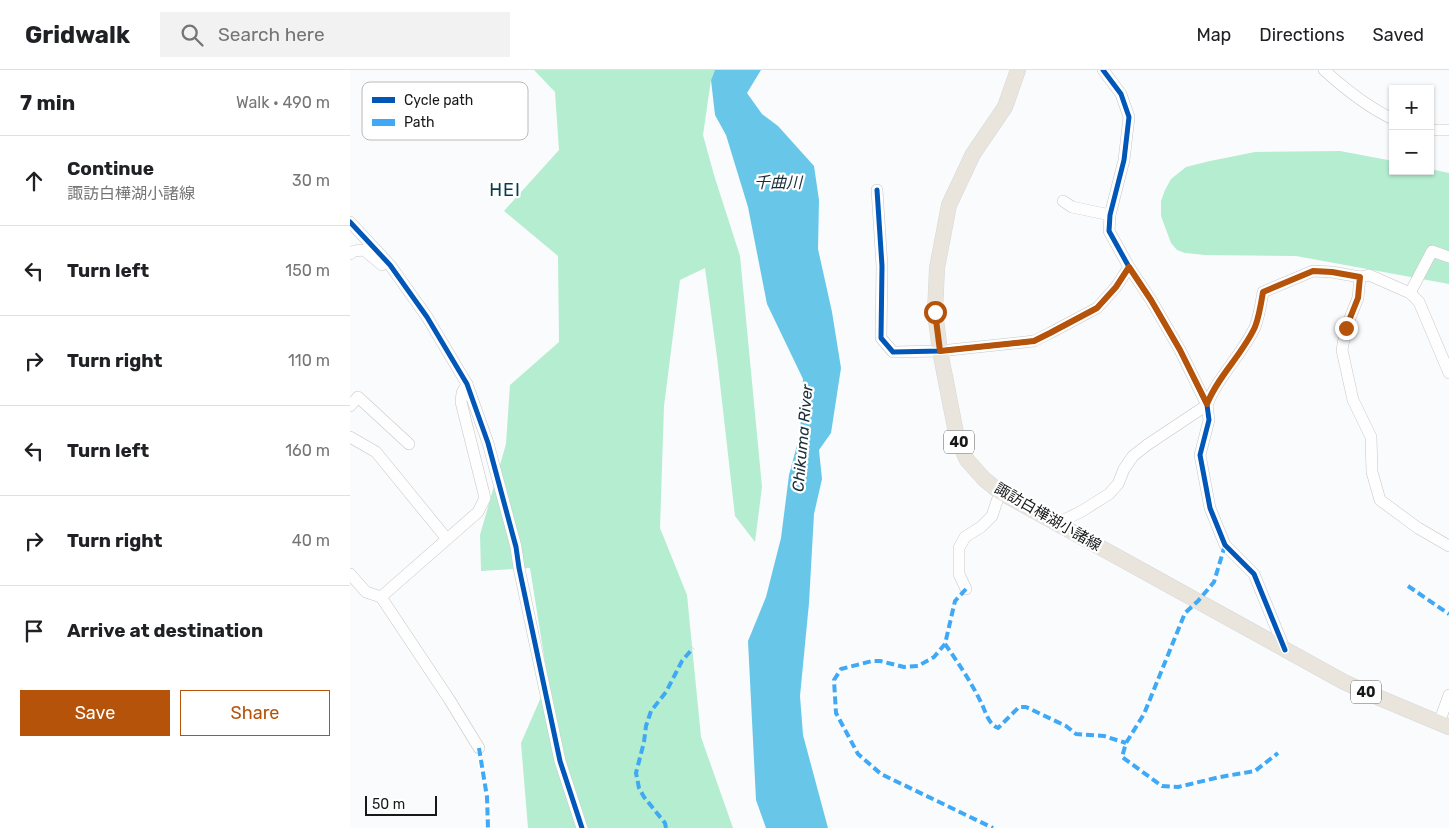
<!DOCTYPE html>
<meta charset="utf-8">
<style>
:root{--surface:#fff;--page:#f2f2f2;--text:#202124;--muted:#757577;--line:#e0e0e0;--accent:#b45309}
body{margin:0;font-family:Rubik,"Noto Sans JP",sans-serif;background:var(--page);color:var(--text)}
.controls{position:absolute;right:15px;top:15px;display:grid;overflow:hidden;border-radius:0px;box-shadow:0 1px 4px #0004}
.controls button{width:45px;height:45px;display:grid;place-items:center;padding:0;border:0;border-bottom:1px solid var(--line);background:var(--surface);color:var(--text);font:25px sans-serif}
.scale{position:absolute;left:15px;bottom:12px;width:72px;box-sizing:border-box;padding-left:5px;border:2px solid #171818;border-top:0;font-size:14px;line-height:18px;white-space:nowrap;color:#171818;-webkit-text-stroke:4px #fff;paint-order:stroke}
.stop{position:absolute;width:15px;height:15px;margin:-11px;border:4px solid #b45309;border-radius:50%;background:#fff}
.stop.end{background:#b45309;border-color:#fff;box-shadow:0 1px 5px #0008}
.list{margin:0;padding:0;list-style:none}
h2{display:flex;justify-content:space-between;align-items:center;height:65px;margin:0;padding:0 20px;font-size:21px}
h2 small{font-size:16px;font-weight:400;color:var(--muted)}
.list li{display:grid;grid-template-columns:32px 1fr auto;gap:15px;align-items:center;box-sizing:border-box;height:90px;padding:0 20px;border-top:1px solid var(--line)}
.list b{display:block;font-size:19px;white-space:nowrap}
.list p{margin:0;font-size:16px;white-space:nowrap;color:var(--muted)}
.list em{font-size:16px;font-style:normal;color:var(--muted)}
.actions{display:flex;gap:10px;padding:15px 20px}
.actions a{flex:1;padding:11px 0;border:1px solid var(--accent);border-radius:0px;text-align:center;font-size:18px;color:var(--accent)}
.actions .main{background:var(--accent);color:#fff}
.icon{flex:none;width:28px;height:28px;fill:none;stroke:currentColor;stroke-width:2;stroke-linecap:round;stroke-linejoin:round}
.map{position:relative;flex:none;width:1099px;height:758px;overflow:hidden}
header{display:flex;align-items:center;gap:30px;box-sizing:border-box;height:70px;padding:0 25px;background:var(--surface);border-bottom:1px solid var(--line)}
header strong{font-size:24px}
nav{display:flex;gap:28px;margin-inline-start:auto;font-size:18px}
.search{width:350px;height:45px;background:var(--page);display:flex;align-items:center;gap:12px;box-sizing:border-box;padding:0 18px;border-radius:0px;color:var(--muted);font-size:19px}
main{display:flex}
aside{flex:1;background:var(--surface)}
.map>svg:first-child{display:block}
</style>
<header>
<strong>Gridwalk</strong>
<div class="search"><svg class="icon" aria-label="search" viewBox="0 0 24 24"><circle cx="10" cy="10" r="6"/><path d="M15 15l6 6"/></svg>Search here</div>
<nav><a>Map</a><a>Directions</a><a>Saved</a></nav>
</header>
<main>
<aside>
<h2>7 min<small>Walk · 490 m</small></h2>
<ul class="list">
<li><svg class="icon" aria-label="ahead" viewBox="0 0 24 24"><path d="M12 20V5M6 11l6-6 6 6"/></svg><div><b>Continue</b><p>諏訪白樺湖小諸線</p></div><em>30 m</em></li>
<li><svg class="icon" aria-label="left" viewBox="0 0 24 24"><path d="M17 20v-9H6M10 6l-5 5 5 5"/></svg><div><b>Turn left</b></div><em>150 m</em></li>
<li><svg class="icon" aria-label="right" viewBox="0 0 24 24"><path d="M7 20v-9h11M14 6l5 5-5 5"/></svg><div><b>Turn right</b></div><em>110 m</em></li>
<li><svg class="icon" aria-label="left" viewBox="0 0 24 24"><path d="M17 20v-9H6M10 6l-5 5 5 5"/></svg><div><b>Turn left</b></div><em>160 m</em></li>
<li><svg class="icon" aria-label="right" viewBox="0 0 24 24"><path d="M7 20v-9h11M14 6l5 5-5 5"/></svg><div><b>Turn right</b></div><em>40 m</em></li>
<li><svg class="icon" aria-label="arrive" viewBox="0 0 24 24"><path d="M6 21V4h12l-3 4 3 4H6"/></svg><div><b>Arrive at destination</b></div></li>
</ul>
<div class="actions"><a class="main">Save</a><a>Share</a></div>
</aside>
<div class="map">
<svg width="1099" height="758" viewBox="0 0 1099 758">
<rect width="100%" height="100%" fill="#fafbfc"/>
<!-- green -->
<g fill="#b5edd1">
<path d="M184,0H365L361,10L353,65L364,105L390,186L412,417L405,472L385,446L367,287L355,198L330,210L314,336L310,458L337,525L351,667L383,758H178L171,673L198,611L180,498L131,501L130,465L156,374L160,315L209,272L208,186L154,141L209,80L205,22Z"/>
<path d="M990,81L1043,91V101H1080V99L1099,103V214L946,186L855,185L835,183L827,180L821,173L811,146V131L815,120L821,109L836,97L860,91L905,82Z"/>
</g>
<!-- water -->
<path fill="#68c7e8" d="M365,0H411L397,23L412,44L428,56L464,96L469,130L468,179L482,242L491,298L481,363L469,380L472,409L464,444L459,533L450,626L453,665L478,758H416L406,730L398,571L416,527L431,468L439,405L450,364L453,309L417,234L398,137L376,65L365,45L361,10Z"/>
<g fill="none" stroke-linecap="round" stroke-linejoin="round">
<!-- minor casing -->
<g stroke="#c6c6c7" stroke-width="12">
<g id="minor">
<path d="M753,0L771,24L779,47L774,90L760,145L759,161L779,197L801,230L830,280L857,335L859,350L850,385L860,438L875,475L904,504L935,580"/>
<path d="M974,0C995,19 1017,37 1043,49"/>
<path d="M1080,60H1099"/>
<path d="M527,120L532,196L531,268L543,282L590,281L684,271L700,263L747,238L766,217L779,197"/>
<path d="M713,131L722,137L760,145"/>
<path d="M0,152L40,195L77,247L117,314L138,373L166,477L169,498L210,691L232,758"/>
<path d="M0,184L4,181L14,180L32,195"/>
<path d="M1010,207L1008,228L996,258L992,280L1003,330L1021,367L1022,402L1030,430L1068,458L1099,476"/>
<path d="M1060,223L1082,181L1099,187"/>
<path d="M117,314L112,323L111,332L135,428L128,442L31,527L99,629L129,678"/>
<path d="M0,336L8,327L59,374"/>
<path d="M0,367L26,382L97,469"/>
<path d="M706,454L732,441L759,424L768,414L774,399L783,386L797,375L857,335C868,306 892,285 905,257C909,247 911,234 913,222L963,201L982,202L1010,207L1019,205L1060,223L1069,232L1099,303"/>
<path d="M0,504L16,522L31,527"/>
<path d="M616,519L609,504V478L615,467L631,457L642,446L650,422"/>
<path d="M1089,653L1099,625"/>
</g>
</g>
<!-- major casing -->
<g stroke="#d8d8d9" stroke-width="16">
<path id="major" d="M668,0L655,37L623,84L599,135L587,198L585,242L590,281L607,368L617,390L634,409L650,422L994,612L1025,626L1099,657"/>
</g>
<!-- minor -->
<use href="#minor" stroke="#fefeff" stroke-width="11"/>
<!-- major -->
<use href="#major" stroke="#e9e4dc" stroke-width="15"/>
<!-- quiet -->
<g stroke="#3fa9f5" stroke-width="4" stroke-dasharray="8 4" stroke-linecap="butt">
<path d="M875,475L864,512L848,531L835,543L794,644L776,673L772,687L812,716L828,717L870,707L905,701L928,683"/>
<path d="M1058,516L1099,544"/>
<path d="M616,519L605,531L595,574L584,587L568,596L554,597L530,591H522L491,599L484,610L486,643L508,684L531,704L643,758"/>
<path d="M595,574C609,594 624,616 634,639C637,646 640,655 648,658L669,637H676L716,656L726,664L754,666L776,673"/>
<path d="M129,678L137,727L138,758"/>
<path d="M316,758L315,753L294,727L289,718L286,703L294,672L296,656L301,641L316,622L332,591L343,578"/>
</g>
<!-- cycleway casing -->
<g stroke="#fff" stroke-width="8">
<g id="cycleway">
<path d="M753,0L771,24L779,47L774,90L760,145L759,161L779,197L801,230L830,280L857,335L859,350L850,385L860,438L875,475L904,504L935,580"/>
<path d="M527,120L532,196L531,268L543,282L590,281L684,271L700,263L747,238L766,217L779,197"/>
<path d="M0,152L40,195L77,247L117,314L138,373L166,477L169,498L210,691L232,758"/>
</g>
</g>
<!-- cycleway -->
<use href="#cycleway" stroke="#0057b8" stroke-width="5"/>
</g>
<g fill="none" stroke-linecap="round" stroke-linejoin="round">
<!-- route -->
<path stroke="#b45309" stroke-width="6" d="M585,242L590,281L684,271L700,263L747,238L766,217L779,197L801,230L830,280L857,334C868,306 892,285 905,257C909,247 911,234 913,222L963,201L982,202L1010,207L1008,228L996,258"/>
</g>
<g text-anchor="middle" stroke-width="4.5" stroke-linejoin="round" paint-order="stroke">
<!-- shield labels -->
<g fill="#fff" stroke="#5d5d5d" stroke-width="1">
<rect x="594" y="360.5" width="30" height="23" rx="4"/>
<rect x="1001" y="610.5" width="30" height="23" rx="4"/>
</g>
<g font-size="14" font-weight="bold" fill="#171818">
<text x="609" y="377">40</text>
<text x="1016" y="627">40</text>
</g>
<!-- street labels -->
<g font-size="15" fill="#171818" stroke="#fff">
<text transform="translate(698 447) rotate(30)" y="5">諏訪白樺湖小諸線</text>
</g>
<!-- water labels -->
<g font-size="16" font-style="italic" fill="#192e37" stroke="#fff">
<text x="428" y="118">千曲川</text>
<text transform="translate(452 368) rotate(-85)" y="6">Chikuma River</text>
</g>
<!-- quarter labels -->
<g font-size="18" letter-spacing="1" fill="#083c4e" stroke="#fff">
<text x="155" y="126">HEI</text>
</g>
</g>
<!-- legend -->
<rect x="12" y="12" width="166" height="58" rx="8" fill="#fff" stroke="#b9baba" stroke-width="1"/>
<rect x="22" y="27" width="23" height="6" fill="#0057b8"/>
<rect x="22" y="49" width="23" height="7" fill="#3fa9f5"/>
<g font-size="14" fill="#171818">
<text x="54" y="35">Cycle path</text>
<text x="54" y="57">Path</text>
</g>
</svg>
<div class="controls">
<button>+</button>
<button>−</button>
</div>
<div class="scale">50 m</div>
<div class="stop" style="left:585px;top:242px"></div>
<div class="stop end" style="left:996px;top:258px"></div>
</div>
</main>
